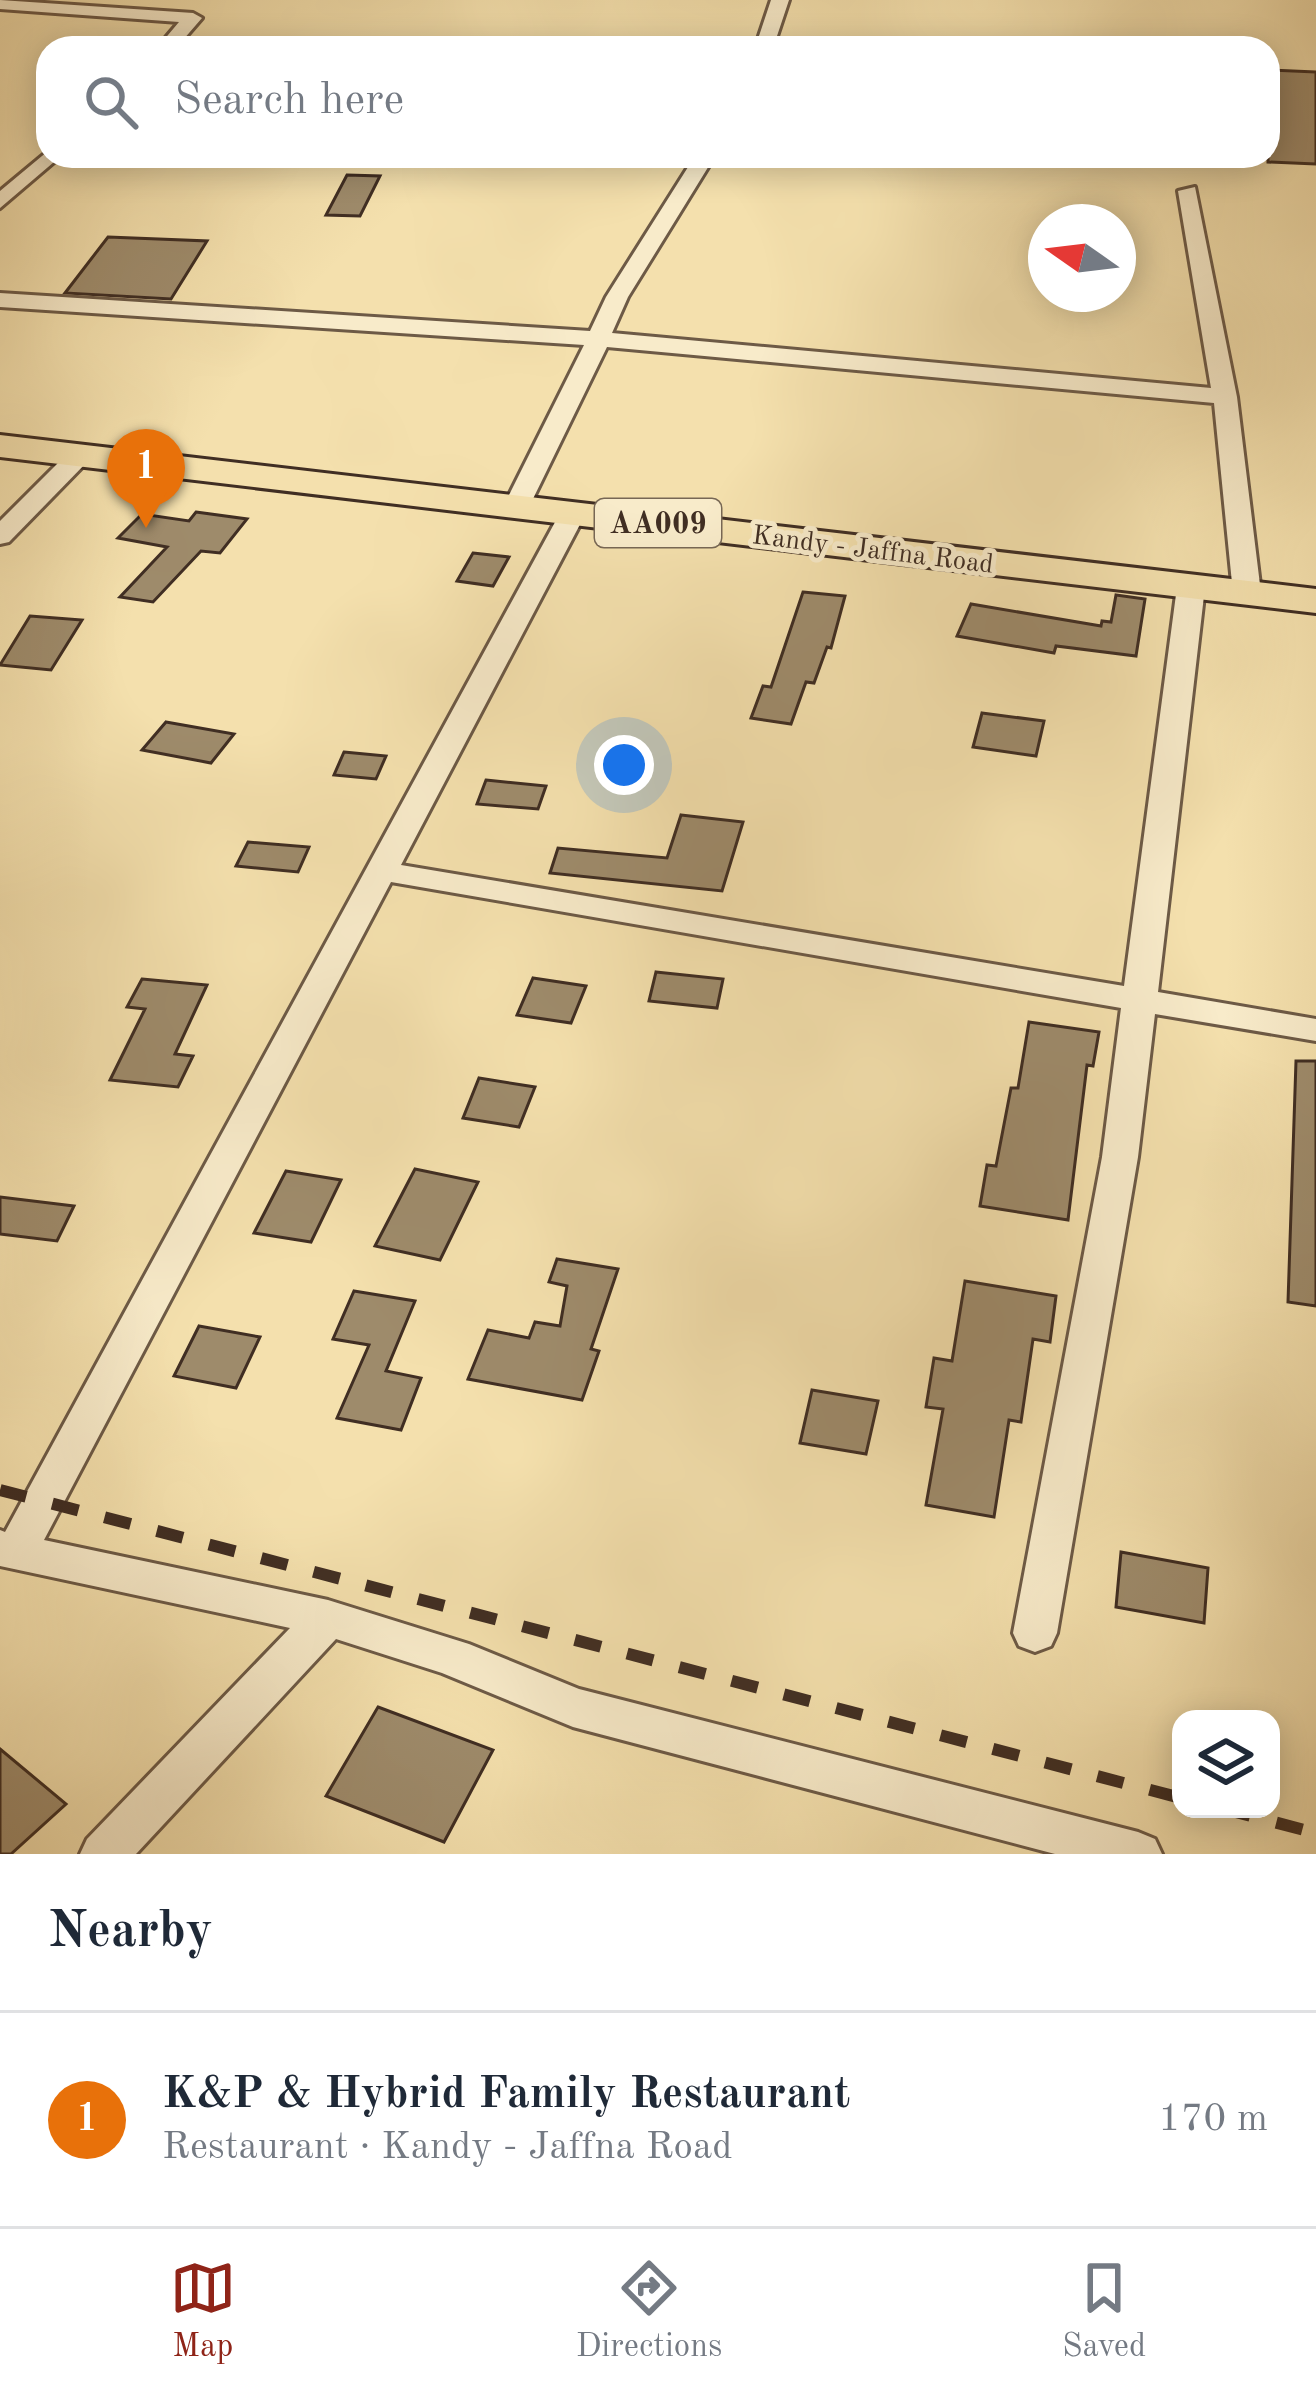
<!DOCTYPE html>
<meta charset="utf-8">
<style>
:root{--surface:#fff;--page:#f6f6f7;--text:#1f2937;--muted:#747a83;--line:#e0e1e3;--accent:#8f2418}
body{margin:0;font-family:"Old Standard TT",serif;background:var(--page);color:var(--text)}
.controls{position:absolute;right:36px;bottom:36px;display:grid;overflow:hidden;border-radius:24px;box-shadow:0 6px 30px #0003}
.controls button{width:108px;height:108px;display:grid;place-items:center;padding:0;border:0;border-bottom:3px solid var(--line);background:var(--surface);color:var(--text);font:60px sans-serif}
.compass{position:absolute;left:1028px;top:204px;width:108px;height:108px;border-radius:50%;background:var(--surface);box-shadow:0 6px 30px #0003;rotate:284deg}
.you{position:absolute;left:624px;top:765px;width:42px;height:42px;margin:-30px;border:9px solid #fff;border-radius:50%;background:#1a73e8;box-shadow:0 0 0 18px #1a73e833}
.badge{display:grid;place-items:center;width:78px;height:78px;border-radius:50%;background:var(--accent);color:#fff;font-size:39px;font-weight:700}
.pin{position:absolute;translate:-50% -99px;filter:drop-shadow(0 3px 6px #0008)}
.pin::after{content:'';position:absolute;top:63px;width:42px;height:36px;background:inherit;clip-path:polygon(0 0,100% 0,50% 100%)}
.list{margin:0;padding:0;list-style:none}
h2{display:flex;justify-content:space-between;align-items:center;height:156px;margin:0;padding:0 48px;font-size:51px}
h2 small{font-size:39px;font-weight:400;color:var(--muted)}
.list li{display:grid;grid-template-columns:78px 1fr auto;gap:36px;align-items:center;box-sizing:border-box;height:216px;padding:0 48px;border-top:3px solid var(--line)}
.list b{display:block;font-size:45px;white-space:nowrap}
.list p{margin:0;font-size:39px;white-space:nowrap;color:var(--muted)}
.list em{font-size:39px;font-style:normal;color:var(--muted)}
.icon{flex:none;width:66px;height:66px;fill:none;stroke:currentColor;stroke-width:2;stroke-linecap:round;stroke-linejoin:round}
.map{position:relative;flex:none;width:1316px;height:1854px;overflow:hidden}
.search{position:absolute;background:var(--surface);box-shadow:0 6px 30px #0003;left:36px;right:36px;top:36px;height:132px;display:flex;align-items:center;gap:30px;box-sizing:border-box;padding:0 42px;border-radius:36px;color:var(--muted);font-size:45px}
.sheet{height:372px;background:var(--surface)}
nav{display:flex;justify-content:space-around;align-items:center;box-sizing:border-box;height:168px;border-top:3px solid var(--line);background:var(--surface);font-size:33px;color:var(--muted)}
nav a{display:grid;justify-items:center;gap:6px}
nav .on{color:var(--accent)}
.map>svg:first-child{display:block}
</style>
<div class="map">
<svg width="1316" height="1854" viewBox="0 0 1316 1854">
<rect width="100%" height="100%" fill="#f4e0ad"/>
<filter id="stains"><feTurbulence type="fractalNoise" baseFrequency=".00167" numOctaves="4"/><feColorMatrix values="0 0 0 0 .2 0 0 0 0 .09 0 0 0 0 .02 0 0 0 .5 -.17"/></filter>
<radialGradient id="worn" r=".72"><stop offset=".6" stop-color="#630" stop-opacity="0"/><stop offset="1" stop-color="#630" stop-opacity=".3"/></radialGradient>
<!-- building -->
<g fill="#9e8b6b" stroke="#402e23" stroke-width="3">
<path d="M1268,70L1316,72V164L1268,162Z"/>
<path d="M347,175L380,176L360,216L326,215Z"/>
<path d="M108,237L207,241L171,299L65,293Z"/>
<path d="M196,512L247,519L220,553L201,551L153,602L120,597L167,547L118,538L142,514L189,521Z"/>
<path d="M473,553L509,557L493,586L457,581Z"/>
<path d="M803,592L845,596L831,648L827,647L814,683L806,682L791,724L751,718L763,686L771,687Z"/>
<path d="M1116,595L1145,599L1136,656L1056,646L1054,653L957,636L971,604L1101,626L1102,621L1111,622Z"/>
<path d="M30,616L82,620L51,670L0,665Z"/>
<path d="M982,713L1044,721L1036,756L973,747Z"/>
<path d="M166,722L234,734L211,763L142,750Z"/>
<path d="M344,752L386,756L376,779L334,775Z"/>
<path d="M486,780L546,786L538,809L477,804Z"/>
<path d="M681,815L743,822L722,891L550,873L558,848L667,858Z"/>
<path d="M248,842L309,847L298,872L236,866Z"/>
<path d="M656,972L723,979L717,1008L649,1001Z"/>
<path d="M533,978L586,986L571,1023L517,1015Z"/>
<path d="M142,979L207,985L175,1054L193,1056L178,1087L110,1080L145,1009L127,1007Z"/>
<path d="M1029,1022L1099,1032L1093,1066L1087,1065L1068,1220L980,1206L987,1165L996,1166L1011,1088H1018Z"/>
<path d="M1296,1061H1316V1306L1288,1302Z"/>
<path d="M479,1078L535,1087L519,1127L463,1118Z"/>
<path d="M415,1169L478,1182L440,1260L375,1246Z"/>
<path d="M286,1171L341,1180L311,1242L254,1233Z"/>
<path d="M0,1197L74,1206L57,1241L0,1234Z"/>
<path d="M557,1259L618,1269L591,1349L599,1351L582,1400L468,1379L488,1330L529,1338L535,1322L560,1326L567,1286L549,1282Z"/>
<path d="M965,1281L1056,1296L1050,1342L1033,1339L1021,1422L1009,1420L994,1517L926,1505L943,1409L926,1407L934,1358L952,1361Z"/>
<path d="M354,1291L415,1301L386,1371L421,1378L401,1430L337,1418L369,1345L333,1339Z"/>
<path d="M199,1326L260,1337L236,1388L174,1376Z"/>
<path d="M812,1390L878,1401L866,1454L800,1443Z"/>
<path d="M1121,1552L1208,1568L1204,1623L1116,1607Z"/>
<path d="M378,1707L493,1750L444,1842L326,1796Z"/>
<path d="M0,1749L66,1804L11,1854H0Z"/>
</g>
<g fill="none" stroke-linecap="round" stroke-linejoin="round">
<!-- minor casing -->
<g stroke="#6d5a46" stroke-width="6">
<g id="minor">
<path d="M0,0L193,13L202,18L176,48H157L179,22L0,9Z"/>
<path d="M771,0H789L773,48H755Z"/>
<path d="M48,151V156H61L0,208V191Z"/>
<path d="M695,156H715L628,297L612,333L1211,388L1178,191L1195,187L1237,397L1261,593L1257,599H1237L1233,593L1214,403L607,347L529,507L516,515L503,507L584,345L0,307V293L590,331L606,297Z"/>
<path d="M80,447L89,450L93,455L89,460L9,542L0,544V521L71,450Z"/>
<path d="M573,505L586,513L401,865L1124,986L1177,587L1191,579L1205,587L1158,992L1316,1019V1041L1155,1014L1138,1157L1057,1633L1051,1646L1035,1652L1019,1646L1013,1633L1102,1157L1121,1008L391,882L44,1540L328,1600L469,1644L579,1689L1138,1832L1155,1839L1162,1854H1055L573,1727L442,1673L336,1639L136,1854H80L87,1839L290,1628L0,1566V1530L5,1532L560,513Z"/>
</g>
</g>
<!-- highway casing -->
<g stroke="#402e23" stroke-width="6">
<path id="highway" d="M0,435L1316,589V613L0,457Z"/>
</g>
<!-- minor -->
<use href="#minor" fill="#f8ebca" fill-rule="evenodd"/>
<!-- highway -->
<use href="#highway" fill="#f4e0ad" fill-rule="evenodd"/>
<!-- rail -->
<g stroke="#402e23" stroke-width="12" stroke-dasharray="27 27" stroke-linecap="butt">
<path d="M0,1490L1181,1798"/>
<path d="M1224,1809L1316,1833"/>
</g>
</g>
<g text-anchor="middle" stroke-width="10" stroke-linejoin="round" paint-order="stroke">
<!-- far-street labels -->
<g font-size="27" fill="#402e23" stroke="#f8ebca">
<text transform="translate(873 549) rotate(7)" y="9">Kandy - Jaffna Road</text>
</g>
<!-- shield labels -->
<rect fill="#f8ebca" stroke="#776755" stroke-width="3" x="595" y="499" width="126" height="48" rx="9"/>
<g font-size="30" font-weight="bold" fill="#402e23">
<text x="658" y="533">AA009</text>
</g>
</g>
<rect width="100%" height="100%" filter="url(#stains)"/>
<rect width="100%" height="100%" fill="url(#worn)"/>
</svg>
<div class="controls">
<button><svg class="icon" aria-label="layers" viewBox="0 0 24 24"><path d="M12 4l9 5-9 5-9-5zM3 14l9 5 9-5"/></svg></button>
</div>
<svg class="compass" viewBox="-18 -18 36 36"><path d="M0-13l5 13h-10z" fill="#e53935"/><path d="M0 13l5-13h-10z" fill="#747a83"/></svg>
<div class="you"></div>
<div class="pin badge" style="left:146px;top:528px;background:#e8710a">1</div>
<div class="search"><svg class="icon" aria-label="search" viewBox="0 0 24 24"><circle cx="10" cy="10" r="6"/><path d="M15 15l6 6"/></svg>Search here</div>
</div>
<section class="sheet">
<h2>Nearby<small></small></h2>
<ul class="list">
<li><span class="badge" style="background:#e8710a">1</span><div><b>K&amp;P &amp; Hybrid Family Restaurant</b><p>Restaurant · Kandy - Jaffna Road</p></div><em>170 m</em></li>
</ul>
</section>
<nav>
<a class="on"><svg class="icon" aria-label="map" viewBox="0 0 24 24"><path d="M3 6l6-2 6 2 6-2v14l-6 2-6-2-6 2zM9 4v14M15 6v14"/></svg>Map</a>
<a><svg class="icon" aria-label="directions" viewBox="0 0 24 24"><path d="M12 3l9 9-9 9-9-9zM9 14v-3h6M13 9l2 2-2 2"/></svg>Directions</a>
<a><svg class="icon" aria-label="saved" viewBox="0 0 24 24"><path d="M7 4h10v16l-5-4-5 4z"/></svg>Saved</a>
</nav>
